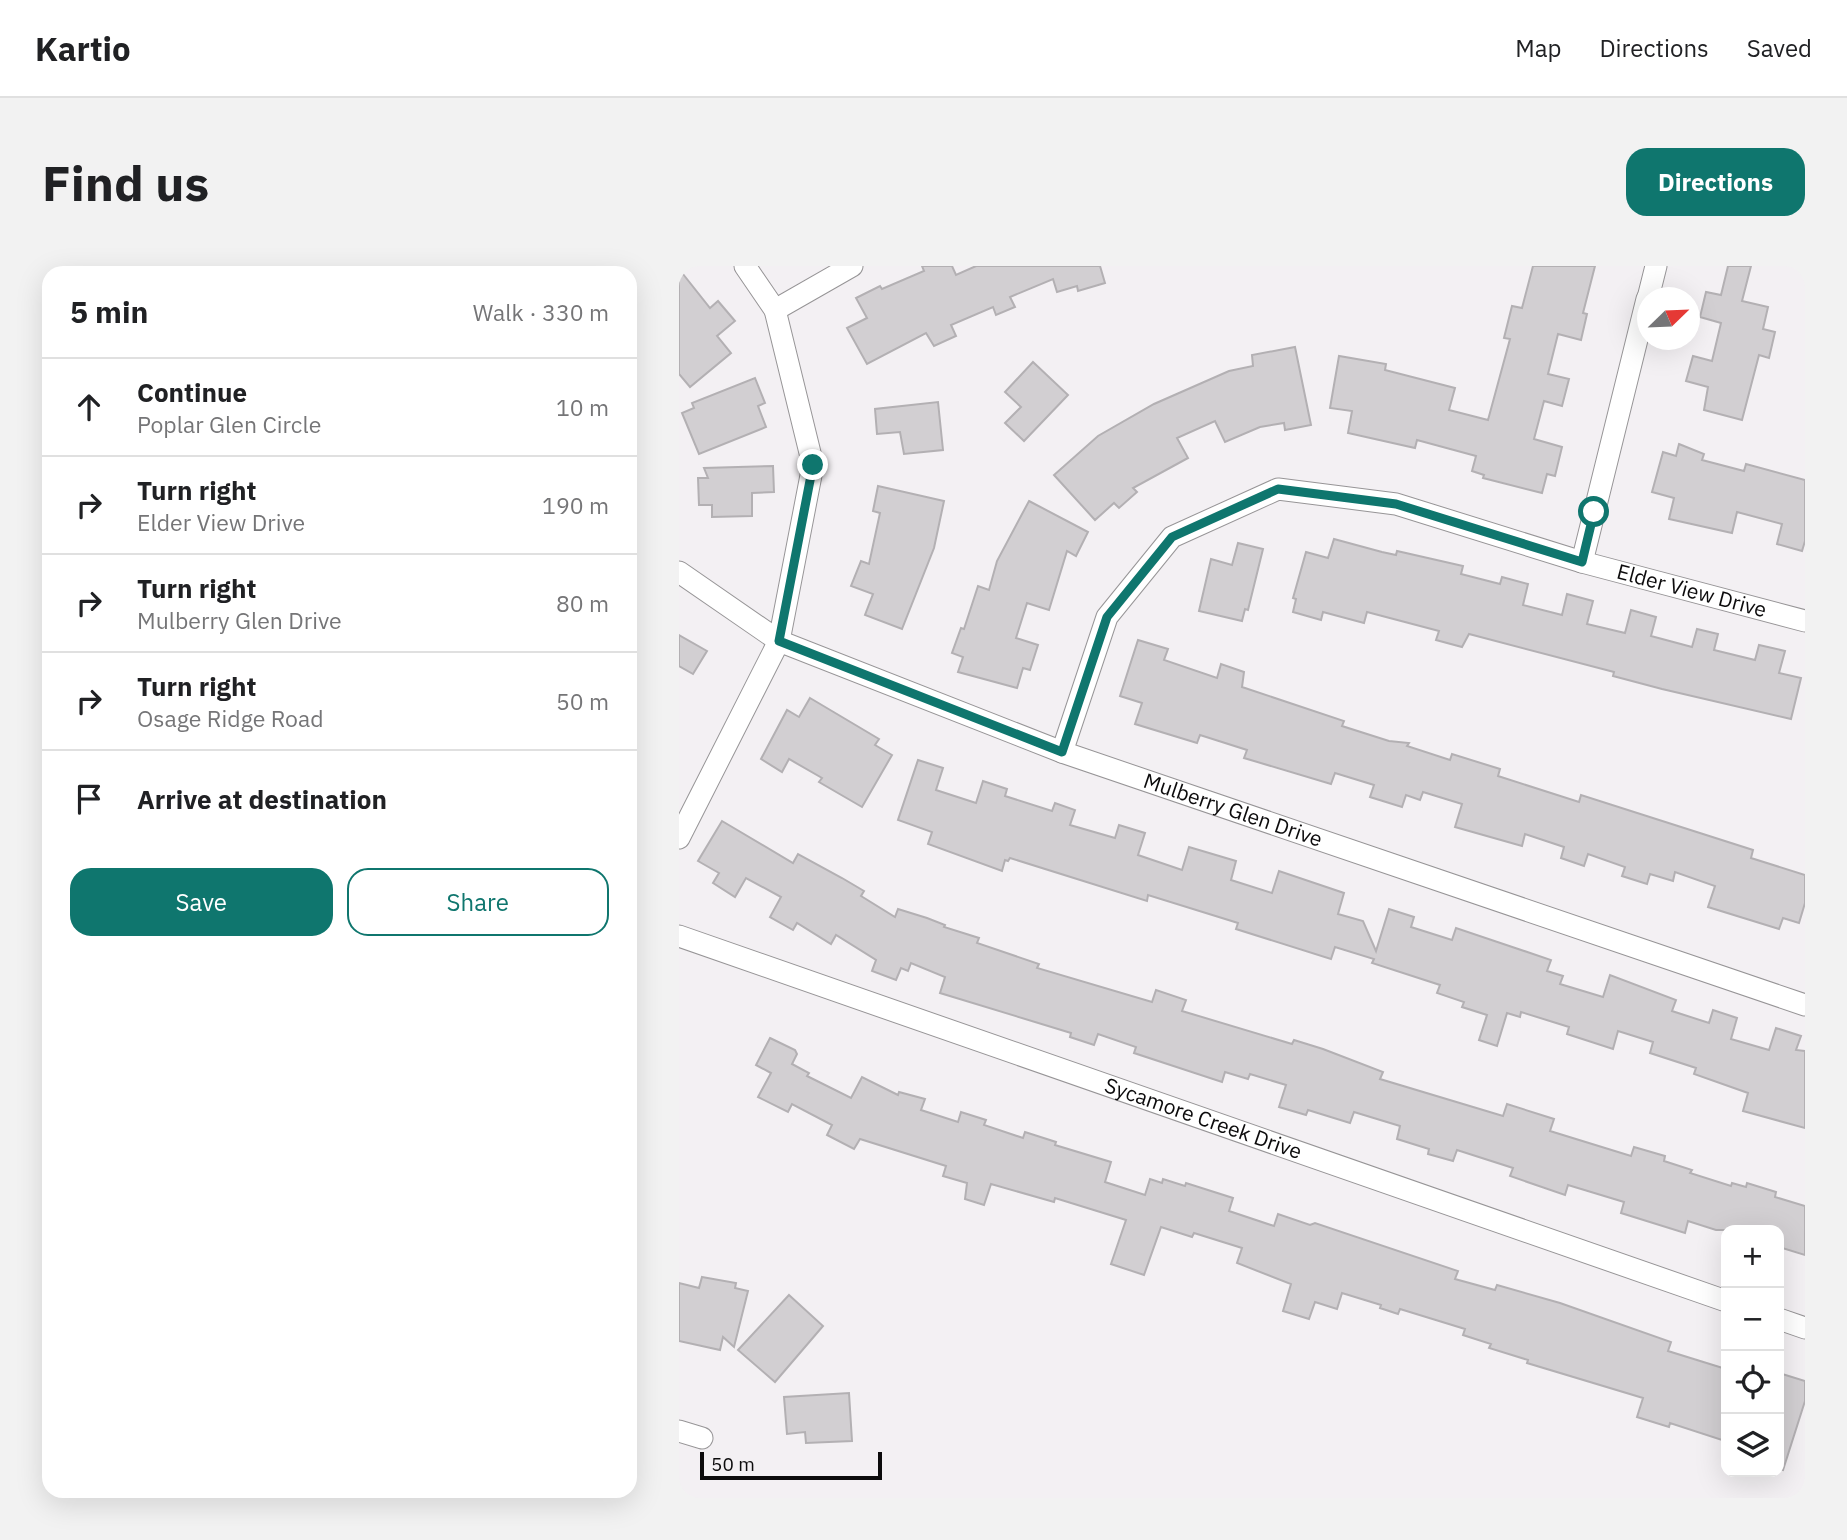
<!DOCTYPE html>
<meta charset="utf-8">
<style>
:root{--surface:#fff;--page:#f2f2f2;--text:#202124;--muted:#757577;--line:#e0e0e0;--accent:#0f766e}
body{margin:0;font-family:"IBM Plex Sans",sans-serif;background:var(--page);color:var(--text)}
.controls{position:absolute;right:21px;bottom:21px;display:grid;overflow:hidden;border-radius:14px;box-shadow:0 7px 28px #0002}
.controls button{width:63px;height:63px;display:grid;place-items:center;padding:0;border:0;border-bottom:2px solid var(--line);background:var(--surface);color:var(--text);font:35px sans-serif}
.compass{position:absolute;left:958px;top:21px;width:63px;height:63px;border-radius:50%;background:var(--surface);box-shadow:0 7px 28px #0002;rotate:67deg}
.scale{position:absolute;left:21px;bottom:18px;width:182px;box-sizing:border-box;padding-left:7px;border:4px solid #0c0b0c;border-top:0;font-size:19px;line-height:24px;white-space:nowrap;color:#0c0b0c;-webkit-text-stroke:5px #f3f0f3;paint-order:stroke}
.stop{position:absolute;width:21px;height:21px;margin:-16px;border:5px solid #0f766e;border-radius:50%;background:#fff}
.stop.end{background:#0f766e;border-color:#fff;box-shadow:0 2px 7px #0008}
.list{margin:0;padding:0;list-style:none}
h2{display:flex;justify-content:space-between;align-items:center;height:91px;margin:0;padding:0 28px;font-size:30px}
h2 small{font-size:23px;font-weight:400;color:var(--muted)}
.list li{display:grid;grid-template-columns:46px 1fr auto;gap:21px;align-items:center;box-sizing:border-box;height:98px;padding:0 28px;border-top:2px solid var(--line)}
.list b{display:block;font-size:26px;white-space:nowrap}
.list p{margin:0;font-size:23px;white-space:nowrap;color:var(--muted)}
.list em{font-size:23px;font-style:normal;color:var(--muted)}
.actions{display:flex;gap:14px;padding:21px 28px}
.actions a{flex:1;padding:16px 0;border:2px solid var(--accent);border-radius:21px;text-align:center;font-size:24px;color:var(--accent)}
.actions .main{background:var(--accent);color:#fff}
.icon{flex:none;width:38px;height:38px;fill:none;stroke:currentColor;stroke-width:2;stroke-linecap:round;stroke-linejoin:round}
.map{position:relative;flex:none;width:1126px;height:1232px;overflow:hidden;border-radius:21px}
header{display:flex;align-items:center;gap:42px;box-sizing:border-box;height:98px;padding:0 35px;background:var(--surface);border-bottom:2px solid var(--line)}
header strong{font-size:33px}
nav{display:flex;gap:38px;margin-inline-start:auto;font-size:24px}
.intro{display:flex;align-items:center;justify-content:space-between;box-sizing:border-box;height:168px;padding:0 42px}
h1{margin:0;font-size:49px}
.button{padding:18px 32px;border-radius:21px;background:var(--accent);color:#fff;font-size:24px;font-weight:700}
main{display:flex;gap:42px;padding:0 42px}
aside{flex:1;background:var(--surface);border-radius:21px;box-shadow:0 7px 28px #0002}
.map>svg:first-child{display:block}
</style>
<header>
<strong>Kartio</strong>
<nav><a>Map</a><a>Directions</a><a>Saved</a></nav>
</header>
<div class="intro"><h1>Find us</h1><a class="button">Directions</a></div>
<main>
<aside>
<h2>5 min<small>Walk · 330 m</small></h2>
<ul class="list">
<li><svg class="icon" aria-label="ahead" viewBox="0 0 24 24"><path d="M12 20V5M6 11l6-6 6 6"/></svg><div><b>Continue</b><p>Poplar Glen Circle</p></div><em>10 m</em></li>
<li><svg class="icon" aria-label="right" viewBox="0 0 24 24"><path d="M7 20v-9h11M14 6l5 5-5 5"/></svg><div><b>Turn right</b><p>Elder View Drive</p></div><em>190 m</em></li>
<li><svg class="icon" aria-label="right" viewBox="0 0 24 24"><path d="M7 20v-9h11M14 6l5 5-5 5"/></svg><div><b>Turn right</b><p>Mulberry Glen Drive</p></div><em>80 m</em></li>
<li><svg class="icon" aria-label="right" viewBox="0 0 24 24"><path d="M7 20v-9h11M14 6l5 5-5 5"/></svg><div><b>Turn right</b><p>Osage Ridge Road</p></div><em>50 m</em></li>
<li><svg class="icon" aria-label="arrive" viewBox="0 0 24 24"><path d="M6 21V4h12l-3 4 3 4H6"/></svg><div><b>Arrive at destination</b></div></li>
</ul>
<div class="actions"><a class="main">Save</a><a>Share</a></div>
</aside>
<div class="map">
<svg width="1126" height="1232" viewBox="0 0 1126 1232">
<rect width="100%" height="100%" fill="#f3f0f3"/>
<!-- building -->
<g fill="#d2cfd2" stroke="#b3b0b3" stroke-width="2">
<path d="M243,0H273L277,9L297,0H421L426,17L399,25L398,20L378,26L374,13L331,31L336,41L317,49L314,41L272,59L277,70L255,80L247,67L188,98L168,62L188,52L177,32L201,20L203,23L245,5Z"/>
<path d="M854,0H916L904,47L908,48L902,74L879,68L869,108L890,113L883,140L865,135L855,173L883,181L876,210L868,208L863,227L804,212L805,209L793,205L797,190L738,174L736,182L669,167L673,145L651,142L660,90L707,98L706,104L776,122L770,144L809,154L831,73L825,72L833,40L843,42Z"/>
<path d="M1049,0H1072L1063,35L1089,41L1084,63L1096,66L1090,92L1080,89L1063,154L1025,144L1029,121L1007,115L1014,90L1033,95L1042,57L1021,51L1027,26L1042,29Z"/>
<path d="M0,3L31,42L39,35L56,55L38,70L52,87L11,121L0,108Z"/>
<path d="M616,81L632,159L606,164L605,157L581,161L546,176L536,155L498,172L509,192L454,222L458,226L440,242L435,237L416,254L375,209L419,170L475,138L550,105L574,100L573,89Z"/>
<path d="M354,96L389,129L345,175L326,157L342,141L326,126Z"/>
<path d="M76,112L86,137L79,140L87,161L20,188L3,147L15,142L13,137Z"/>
<path d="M259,136L264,184L225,188L221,166L198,168L196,143Z"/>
<path d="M1000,178L1025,188L1023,194L1065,205L1067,198L1126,214V275L1123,285L1098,278L1103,258L1058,246L1053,267L990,253L995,232L973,226L984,186L997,190Z"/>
<path d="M94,200L95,226L73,227V250L33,251V239H20L19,212H29L25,202Z"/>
<path d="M199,220L265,235L255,282L223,363L186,349L194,328L172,320L182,295L190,298L201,247L194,245Z"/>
<path d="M350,235L409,266L397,290L388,285L370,344L348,337L337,372L359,379L351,404L344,402L338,422L279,406L284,391L273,387L282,362L285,363L299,320L310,324L318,295Z"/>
<path d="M655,273L703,286L717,289L718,285L784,300L782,308L821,318L823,311L849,318L844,339L883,349L888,328L914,335L908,358L946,367L952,344L977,351L972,370L1013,381L1018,363L1039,368L1035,384L1076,394L1080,379L1106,385L1100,407L1122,412L1112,453L983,423L934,410L935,406L790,368L783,381L757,374L760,365L688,346L685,357L644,346L642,354L614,346L617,333L614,332L627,286L649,292Z"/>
<path d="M559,277L584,283L569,344L566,343L563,355L520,345L532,293L553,299Z"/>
<path d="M0,369L28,385L14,408L0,400Z"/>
<path d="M459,374L489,383L485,394L538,412L542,398L565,406L563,421L665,455L663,460L710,475L730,477L728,480L771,494L773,488L821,503L819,510L900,536L902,529L1074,584L1072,592L1126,609V637L1120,657L1104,652L1100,663L1029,641L1036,620L996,606L994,615L971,608L968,618L943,610L946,601L909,588L905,600L882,592L885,581L846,568L843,580L776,561L783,538L744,526L741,534L727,529L723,541L691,531L695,519L656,507L652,518L565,492L568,484L521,469L518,477L456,458L463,437L441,430Z"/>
<path d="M131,432L200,473L196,479L213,489L183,541L140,516L143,512L110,493L103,506L82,493L108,444L120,451Z"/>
<path d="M239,494L264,502L257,524L297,537L304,515L328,523L326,530L373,545L376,537L396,544L391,559L436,572L440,559L466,567L459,589L503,604L510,581L557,595L552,614L593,627L600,605L665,627L659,648L684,655L697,685L710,643L735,651L732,661L773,674L777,662L872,694L868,705L884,710L881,718L924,731L931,709L997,734L993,745L1030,757L1034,744L1058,752L1052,773L1090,784L1097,762L1122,770L1117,784L1126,785V862L1064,845L1069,827L1015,808L1017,802L971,787L974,776L939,765L934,783L888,768L890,761L842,746L841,751L828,747L818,780L800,774L808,749L783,741L785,736L758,727L761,719L693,697L695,693L656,681L652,693L557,663L559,657L469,629L468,635L331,592L329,595L326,594L323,605L249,578L253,566L219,554Z"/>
<path d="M43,555L114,597L119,588L163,612L185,625L182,630L216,651L219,643L248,652L266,659L265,661L300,672L298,677L360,698L358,702L473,736L477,724L507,734L503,745L613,778L615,774L644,783L704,806L701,813L824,850L828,838L875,853L871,865L952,890L955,881L986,890L985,895L1013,904L1011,907L1052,920L1053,917L1067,921L1068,917L1097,926L1096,931L1126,940V989L1100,981V964H1037L1009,955L1006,967L942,947L945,936L889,919L886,929L831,910L834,902L778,884L774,895L749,888L750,883L718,873L721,860L675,846L671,857L629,844L627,849L600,841L607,819L571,808L569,813L546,806L543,816L455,787L457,781L419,768L415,779L391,771L392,767L261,727L266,711L232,697L229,705L222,702L217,714L193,705L197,694L157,669L152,678L118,657L114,664L91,651L102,631L67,612L56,631L34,617L40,607L19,595Z"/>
<path d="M91,772L116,784L118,788L113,798L130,807L128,810L172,832L183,811L219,829L220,826L246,833L242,844L279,856L282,846L307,854L305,859L344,872L346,866L377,876L376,879L432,896L426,916L466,929L471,913L483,917L484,913L506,920L507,917L554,932L550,945L595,960L599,948L631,959L636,957L779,1005L776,1013L816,1024L818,1019L881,1037L992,1076L989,1085L1047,1103V1159L1043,1174L991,1157L990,1161L958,1151L964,1132L848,1097L849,1094L810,1082L812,1078L784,1069L786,1063L721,1043L719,1048L701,1042L702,1039L663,1027L658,1043L636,1036L630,1053L604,1045L612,1018L558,997L563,982L515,967L513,971L482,961L465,1009L432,998L447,954L376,932L375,936L312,918L305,939L286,933L288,917L264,910L267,900L181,873L175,883L148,869L153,859L113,838L109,846L79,831L92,807L77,799Z"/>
<path d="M23,1011L57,1017L56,1022L69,1025L55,1081L44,1071L41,1084L0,1075V1017L20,1022Z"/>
<path d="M110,1029L144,1060L96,1116L59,1084Z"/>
<path d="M1100,1107L1126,1115V1135L1104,1204L1100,1203Z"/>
<path d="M170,1127L173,1175L127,1177L126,1166L108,1168L105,1131Z"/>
</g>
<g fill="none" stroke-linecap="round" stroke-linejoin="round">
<!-- minor casing -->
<g stroke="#979597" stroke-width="23">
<g id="minor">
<path d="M969,32L977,0"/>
<path d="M96,44L173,0"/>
<path d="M903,296L968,33"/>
<path id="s1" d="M0,306L100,375L383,486L1126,739"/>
<path id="s2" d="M383,486L428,351L493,271L599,223L717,238L903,296L1126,355"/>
<path d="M0,572L100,375L134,199L96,44L66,0"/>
<path id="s3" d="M0,670L1047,1035"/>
<path d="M1100,1053L1126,1062"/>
<path d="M0,1165L23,1172"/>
</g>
</g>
<!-- minor -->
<use href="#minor" stroke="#fff" stroke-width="21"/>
</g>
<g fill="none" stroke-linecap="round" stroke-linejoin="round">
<!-- route -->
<path stroke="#0f766e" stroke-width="9" d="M134,199L100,375L383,486L428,351L493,271L599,223L717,238L903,296L915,246"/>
</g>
<g text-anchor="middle" stroke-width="7" stroke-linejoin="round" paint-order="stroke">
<!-- street labels -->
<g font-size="21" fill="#0c0b0c" stroke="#f3f0f3">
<text dy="7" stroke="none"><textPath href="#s2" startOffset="789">Elder View Drive</textPath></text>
<text dy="7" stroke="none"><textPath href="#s1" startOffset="606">Mulberry Glen Drive</textPath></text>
<text dy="7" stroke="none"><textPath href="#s3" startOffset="555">Sycamore Creek Drive</textPath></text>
</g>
</g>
</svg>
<div class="controls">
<button>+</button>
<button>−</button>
<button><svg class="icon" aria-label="locate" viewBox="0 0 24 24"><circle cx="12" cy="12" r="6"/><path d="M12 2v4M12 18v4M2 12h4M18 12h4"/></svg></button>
<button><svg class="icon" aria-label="layers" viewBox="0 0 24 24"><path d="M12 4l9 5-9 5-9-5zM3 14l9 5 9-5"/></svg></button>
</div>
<svg class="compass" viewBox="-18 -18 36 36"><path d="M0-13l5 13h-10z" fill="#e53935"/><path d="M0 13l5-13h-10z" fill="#757577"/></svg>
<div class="scale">50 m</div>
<div class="stop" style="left:915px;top:246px"></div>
<div class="stop end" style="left:134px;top:199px"></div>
</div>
</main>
